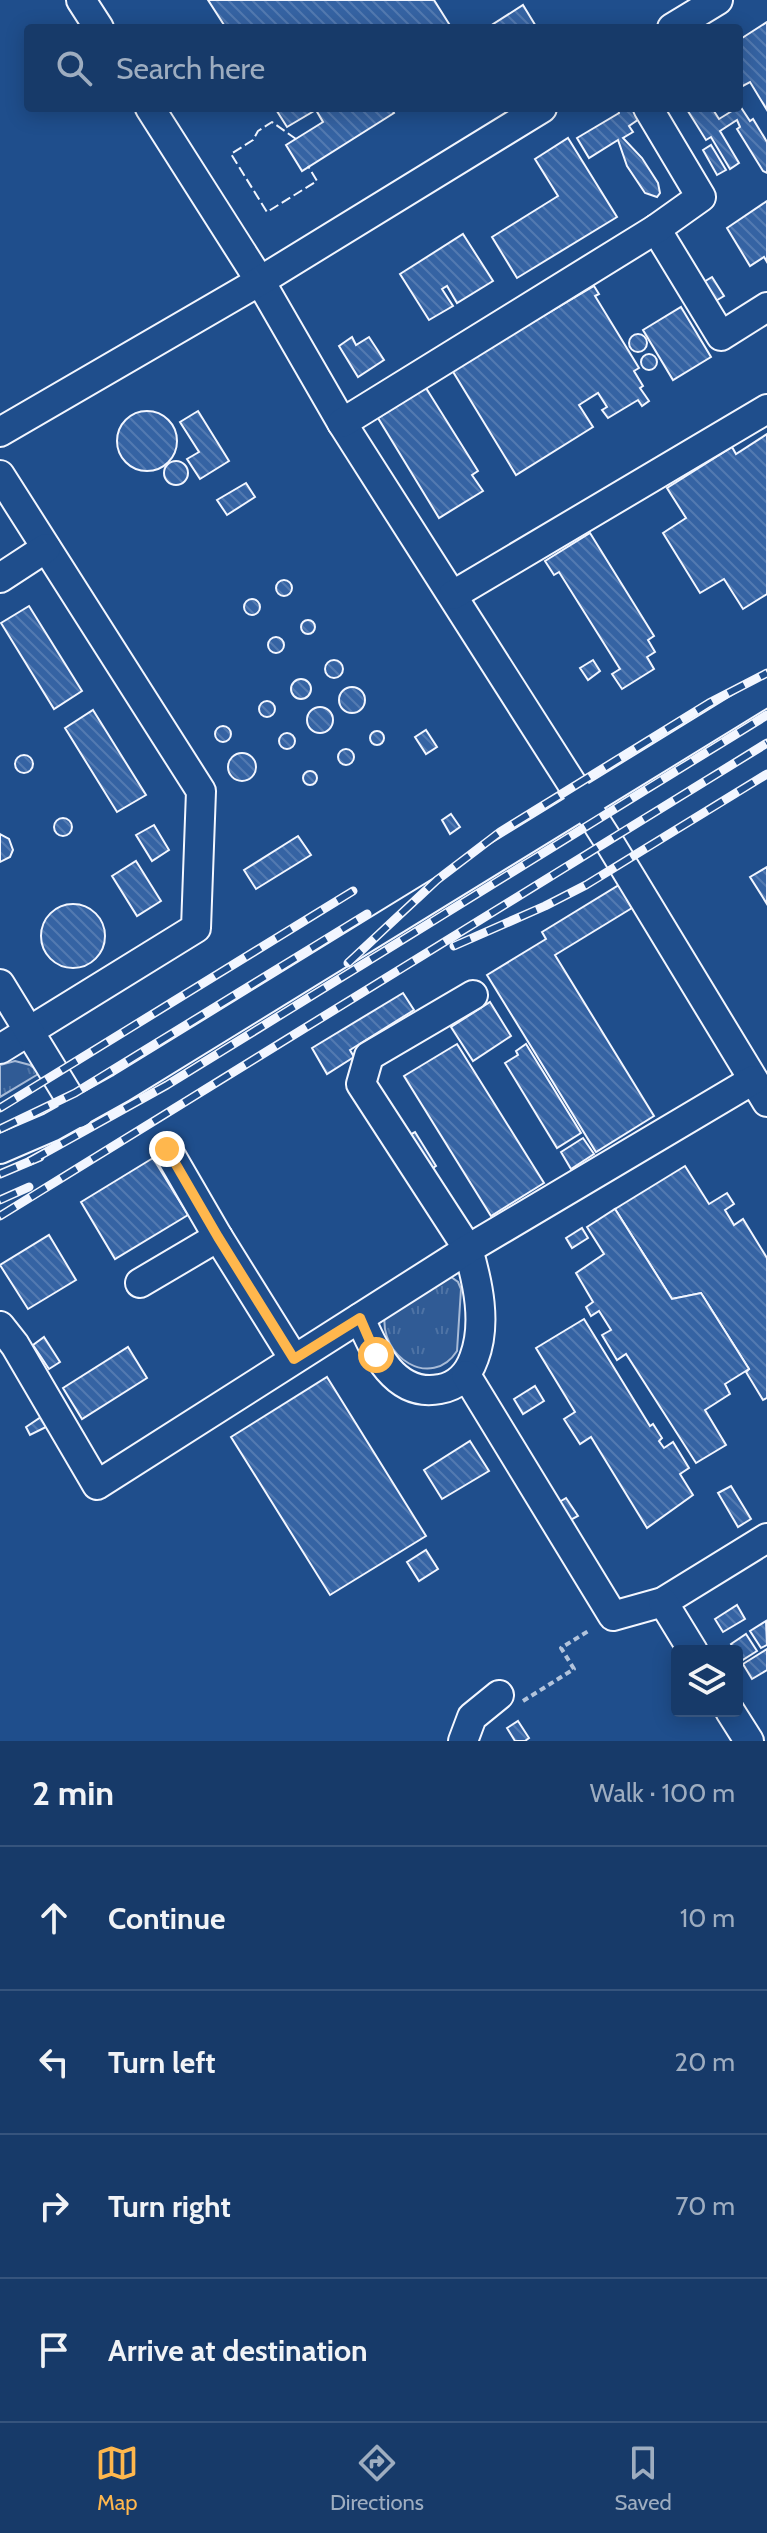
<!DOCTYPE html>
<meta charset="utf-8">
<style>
:root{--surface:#173a69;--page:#20416f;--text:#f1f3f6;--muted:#9eadc0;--line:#36547d;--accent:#ffb74d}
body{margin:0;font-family:Cabin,sans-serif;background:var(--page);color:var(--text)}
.controls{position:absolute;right:24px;bottom:24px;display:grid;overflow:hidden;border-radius:8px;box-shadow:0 4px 20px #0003}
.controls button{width:72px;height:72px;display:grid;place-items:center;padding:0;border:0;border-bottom:2px solid var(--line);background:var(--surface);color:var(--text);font:40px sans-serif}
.stop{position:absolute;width:24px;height:24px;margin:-18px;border:6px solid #ffb74d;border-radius:50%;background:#fff}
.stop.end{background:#ffb74d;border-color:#fff;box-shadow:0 2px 8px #0008}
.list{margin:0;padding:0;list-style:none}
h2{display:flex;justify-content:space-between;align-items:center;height:104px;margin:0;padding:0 32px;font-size:34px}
h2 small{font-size:26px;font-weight:400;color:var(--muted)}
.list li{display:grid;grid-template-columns:52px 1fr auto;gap:24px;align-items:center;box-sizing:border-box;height:144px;padding:0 32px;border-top:2px solid var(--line)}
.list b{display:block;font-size:30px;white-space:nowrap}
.list em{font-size:26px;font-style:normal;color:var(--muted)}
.icon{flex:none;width:44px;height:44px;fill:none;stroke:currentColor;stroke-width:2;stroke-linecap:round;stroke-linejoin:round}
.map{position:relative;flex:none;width:767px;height:1741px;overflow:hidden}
.search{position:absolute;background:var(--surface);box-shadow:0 4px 20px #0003;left:24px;right:24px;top:24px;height:88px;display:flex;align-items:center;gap:20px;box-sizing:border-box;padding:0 28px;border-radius:8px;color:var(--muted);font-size:30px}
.sheet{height:680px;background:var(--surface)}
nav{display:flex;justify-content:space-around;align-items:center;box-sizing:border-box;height:112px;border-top:2px solid var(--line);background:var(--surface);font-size:22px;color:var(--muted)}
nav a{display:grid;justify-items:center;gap:4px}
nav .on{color:var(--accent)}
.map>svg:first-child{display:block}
</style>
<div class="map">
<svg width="767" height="1741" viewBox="0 0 767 1741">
<defs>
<pattern id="grass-tufts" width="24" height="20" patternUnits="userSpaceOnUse" patternTransform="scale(2)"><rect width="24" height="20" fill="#305b95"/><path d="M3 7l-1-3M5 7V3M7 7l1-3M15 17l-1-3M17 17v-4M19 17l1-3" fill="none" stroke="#4e73a5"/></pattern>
<pattern id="building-back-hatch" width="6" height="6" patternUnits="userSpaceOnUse" patternTransform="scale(2)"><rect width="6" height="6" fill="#3563a3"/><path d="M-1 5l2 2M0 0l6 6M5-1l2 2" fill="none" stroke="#537ab1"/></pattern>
</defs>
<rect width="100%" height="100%" fill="#1f4e8c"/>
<!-- grass -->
<g fill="url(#grass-tufts)" stroke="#a8bbd7" stroke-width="2">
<path d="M15,1061L30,1065L40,1073L0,1097V1065Z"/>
<path d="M447,1274L458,1282L461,1289L457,1351C432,1390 378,1358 385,1313Z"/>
</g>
<!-- building -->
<g fill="url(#building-back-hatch)" stroke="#f2f6ff" stroke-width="2">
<path d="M208,0H434L451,27L226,28Z"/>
<path d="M523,5L537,28H487Z"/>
<path d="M767,22V110L750,82L739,88V40Z"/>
<path d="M740,106L750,121L753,119L767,142V173L763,171L737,129L740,127L737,120L720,131L739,163L730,169L711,137L706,140L686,108H712L719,119Z"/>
<path d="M275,108H319L287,127Z"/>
<path d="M319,108H391L394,113L302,171L286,145L323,122L316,110Z"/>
<path d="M636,108L642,117L629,126L633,132L623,138L642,158L658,183L660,193L657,197L645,193L627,166L618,140L589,158L577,138L619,113L618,108Z"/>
<path d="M568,138L617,217L517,278L492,237L558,196L535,159Z"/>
<path d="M711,145L726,170L717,175L703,150Z"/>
<path d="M767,201V262L764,257L750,266L727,228Z"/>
<path d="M463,234L493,281L457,303L447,286L442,289L453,306L429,320L400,274Z"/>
<path d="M712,277L724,296L714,302L702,283Z"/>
<path d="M594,286L599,294L595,296L639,368L634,371L643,386L640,388L649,401L642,406L638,400L608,418L602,410L607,407L598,393L579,405L593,427L516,475L452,370Z"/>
<path d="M681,307L711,357L673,380L643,330Z"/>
<circle cx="638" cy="343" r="9"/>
<path d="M352,337L356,345L369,337L384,360L358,377L339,346Z"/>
<circle cx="649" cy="362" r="8"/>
<path d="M426,388L478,471L472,475L483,491L439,518L378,418Z"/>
<circle cx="147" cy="441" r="30"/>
<path d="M198,411L229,461L200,479L187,459L199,452L180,422Z"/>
<path d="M767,434V594L743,609L724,579L700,593L663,533L686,518L667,488L732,447L736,454Z"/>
<circle cx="176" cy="473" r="12"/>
<path d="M246,483L255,497L227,515L217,500Z"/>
<path d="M590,533L654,636L648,640L655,652L647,657L654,669L622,689L612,674L620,669L559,572L554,575L545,561Z"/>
<circle cx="284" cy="588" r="8"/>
<circle cx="252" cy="607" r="8"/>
<path d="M29,606L82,691L54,709L1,623Z"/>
<circle cx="308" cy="627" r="7"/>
<circle cx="276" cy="645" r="8"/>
<circle cx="334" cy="669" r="9"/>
<path d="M593,660L600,671L588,680L580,668Z"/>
<circle cx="301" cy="689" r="10"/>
<circle cx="352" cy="700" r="13"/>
<circle cx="267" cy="709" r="8"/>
<circle cx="320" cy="720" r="13"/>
<path d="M93,710L146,795L117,812L65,728Z"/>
<circle cx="223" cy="734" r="8"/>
<path d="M426,730L437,747L426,754L415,737Z"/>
<circle cx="377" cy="738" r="7"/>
<circle cx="287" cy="741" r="8"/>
<circle cx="346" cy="757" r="8"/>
<circle cx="242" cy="767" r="14"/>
<circle cx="24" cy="764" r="9"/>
<circle cx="310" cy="778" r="7"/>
<path d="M451,814L460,827L450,834L442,820Z"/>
<circle cx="63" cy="827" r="9"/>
<path d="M154,825L169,850L152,861L136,835Z"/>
<path d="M0,834L9,839L13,850L10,857L0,862Z"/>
<path d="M298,836L311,855L256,889L244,870Z"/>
<path d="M136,861L161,901L137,916L112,876Z"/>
<path d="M767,867V904L750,877Z"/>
<path d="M619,885L632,908L555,955L654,1116L596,1152L487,975L546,939L542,932Z"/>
<circle cx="73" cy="936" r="32"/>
<path d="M403,993L414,1010L350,1050L354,1057L327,1074L312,1048Z"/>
<path d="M490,1002L511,1036L473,1061L451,1027Z"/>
<path d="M457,1044L544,1183L491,1216L404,1076Z"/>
<path d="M526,1044L581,1133L557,1148L505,1063L518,1055L516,1051Z"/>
<path d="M415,1132L436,1166L425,1173L404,1138Z"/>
<path d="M583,1138L594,1154L571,1169L561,1152Z"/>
<path d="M153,1158L188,1215L115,1259L81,1202Z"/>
<path d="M685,1166L709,1204L727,1193L734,1204L725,1210L734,1225L743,1219L767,1258V1398L763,1400L746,1372L749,1369L701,1293L672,1299L615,1209Z"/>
<path d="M615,1209L672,1299L701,1293L749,1369L725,1384L730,1394L705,1410L726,1445L696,1463L626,1354L617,1360L602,1335L611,1330L599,1311L591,1316L586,1307L593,1302L576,1273L604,1254L587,1227Z"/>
<path d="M582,1228L588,1238L572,1248L566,1238Z"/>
<path d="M49,1235L76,1280L28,1309L0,1265Z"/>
<path d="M584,1319L650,1426L653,1424L662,1438L659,1441L664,1448L673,1442L689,1468L680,1474L693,1495L647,1528L591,1437L580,1444L564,1419L575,1412L536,1348Z"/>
<path d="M44,1337L60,1362L49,1369L33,1345Z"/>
<path d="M128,1347L147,1378L82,1419L63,1388Z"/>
<path d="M327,1377L426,1536L330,1595L231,1437Z"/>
<path d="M535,1386L544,1401L523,1414L514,1399Z"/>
<path d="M44,1415L50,1425L30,1435L26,1427Z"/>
<path d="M470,1441L489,1471L442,1499L424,1470Z"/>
<path d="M731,1486L751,1519L738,1527L718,1493Z"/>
<path d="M566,1498L578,1516L567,1522L556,1504Z"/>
<path d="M426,1550L438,1569L419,1581L407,1562Z"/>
<path d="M737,1605L745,1619L723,1632L715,1619Z"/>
<path d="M766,1621L767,1645L761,1648L750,1631Z"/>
<path d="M746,1634L757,1651L741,1661L731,1644Z"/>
<path d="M767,1649V1670L752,1679L743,1664Z"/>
<path d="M518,1721L529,1738L525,1741H515L507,1728Z"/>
</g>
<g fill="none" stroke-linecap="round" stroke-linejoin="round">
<!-- minor casing -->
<g stroke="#f2f6ff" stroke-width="32">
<g id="minor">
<path d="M81,0L99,28"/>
<path d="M672,28L718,0"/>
<path d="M150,108L260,281L342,423L611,845L767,1102"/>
<path d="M656,229L721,336L767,307"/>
<path d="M342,423L656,229L701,197L648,108"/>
<path d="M0,432L260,281L542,108"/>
<path d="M0,475L201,791L196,928L0,1049"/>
<path d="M0,578L46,548"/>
<path d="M453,595L767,409"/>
<path d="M0,984L79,1113"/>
<path d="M0,1149L51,1127L121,1088L767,691"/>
<path d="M167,1149L218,1237L294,1359"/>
<path d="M140,1283L218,1237"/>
<path d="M360,1318C374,1351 395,1398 440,1389C457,1386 468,1375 474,1358C487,1324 478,1283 468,1249L361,1084L369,1056L473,995"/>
<path d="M0,1326L15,1345L97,1485L468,1249L753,1080"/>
<path d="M466,1375L613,1616L663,1602L767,1538"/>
<path d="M663,1602L693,1651"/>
<path d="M730,1711L749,1741"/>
<path d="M463,1741L472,1717L499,1695"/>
</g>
</g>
<!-- path -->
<path stroke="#b3c4dc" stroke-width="4" stroke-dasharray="6 4" stroke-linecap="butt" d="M523,1701L574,1669L561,1648L590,1630"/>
<!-- minor -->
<use href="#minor" stroke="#1f4e8c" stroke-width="28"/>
<!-- rail casing -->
<g stroke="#f2f6ff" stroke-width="9">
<g id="rail">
<path d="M454,946L545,906L586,885L767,774"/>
<path d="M348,963L437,880L500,832L709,703L767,673"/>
<path d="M0,1108L353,891"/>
<path d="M0,1129L75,1093L367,914"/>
<path d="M30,1161L167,1085L767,715"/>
<path d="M0,1174L40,1157"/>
<path d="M0,1200L29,1187"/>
<path d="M0,1216L767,743"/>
</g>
</g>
<!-- rail -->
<use href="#rail" stroke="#1f4e8c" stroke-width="6" stroke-dasharray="18" stroke-linecap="butt"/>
<!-- fence -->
<path stroke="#f2f6ff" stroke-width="2" stroke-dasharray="10 4" stroke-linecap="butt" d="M296,139L272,122L258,131L253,140L231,154L267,212L317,181L308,166"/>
</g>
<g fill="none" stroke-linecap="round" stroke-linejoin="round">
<!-- route -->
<path stroke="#ffb74d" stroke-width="10" d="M167,1149L218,1237L294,1359L360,1318L376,1355"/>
</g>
</svg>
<div class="controls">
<button><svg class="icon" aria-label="layers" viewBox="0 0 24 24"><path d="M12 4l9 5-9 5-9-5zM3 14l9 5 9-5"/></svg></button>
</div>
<div class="stop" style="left:376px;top:1355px"></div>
<div class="stop end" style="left:167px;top:1149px"></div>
<div class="search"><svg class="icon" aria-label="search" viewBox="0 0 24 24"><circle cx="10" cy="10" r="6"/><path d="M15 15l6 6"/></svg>Search here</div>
</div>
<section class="sheet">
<h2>2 min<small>Walk · 100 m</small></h2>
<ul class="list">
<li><svg class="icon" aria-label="ahead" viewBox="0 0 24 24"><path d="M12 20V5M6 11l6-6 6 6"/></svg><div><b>Continue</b></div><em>10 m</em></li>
<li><svg class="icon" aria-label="left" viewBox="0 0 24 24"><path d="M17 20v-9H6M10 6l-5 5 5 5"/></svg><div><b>Turn left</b></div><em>20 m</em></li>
<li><svg class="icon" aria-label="right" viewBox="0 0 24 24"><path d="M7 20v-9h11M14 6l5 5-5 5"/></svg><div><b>Turn right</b></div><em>70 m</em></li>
<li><svg class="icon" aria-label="arrive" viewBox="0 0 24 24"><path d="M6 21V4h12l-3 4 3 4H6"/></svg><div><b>Arrive at destination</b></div></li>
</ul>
</section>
<nav>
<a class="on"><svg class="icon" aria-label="map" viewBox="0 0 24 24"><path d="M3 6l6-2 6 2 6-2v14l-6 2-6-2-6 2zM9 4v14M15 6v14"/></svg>Map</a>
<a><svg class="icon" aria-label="directions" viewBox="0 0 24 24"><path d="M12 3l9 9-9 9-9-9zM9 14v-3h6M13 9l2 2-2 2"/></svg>Directions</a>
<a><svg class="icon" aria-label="saved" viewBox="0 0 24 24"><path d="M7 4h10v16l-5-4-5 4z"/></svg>Saved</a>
</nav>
